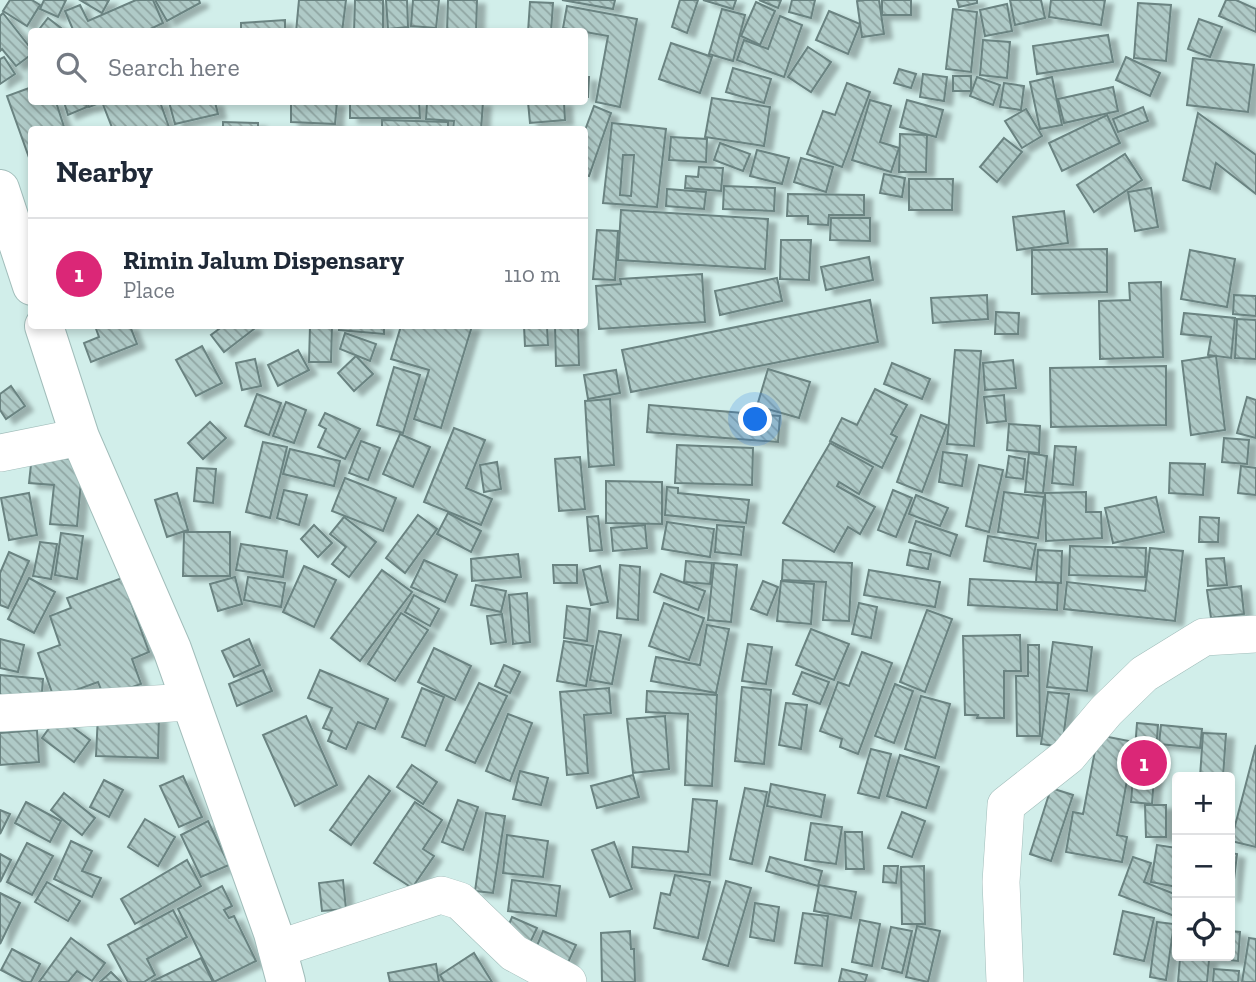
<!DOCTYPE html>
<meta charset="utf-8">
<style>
:root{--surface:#fff;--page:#f2f2f3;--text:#1f2937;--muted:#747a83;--line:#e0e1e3;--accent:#db2777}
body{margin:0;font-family:"Zilla Slab",serif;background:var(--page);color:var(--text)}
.controls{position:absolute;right:21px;bottom:21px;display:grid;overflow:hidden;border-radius:7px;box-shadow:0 4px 10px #0003}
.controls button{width:63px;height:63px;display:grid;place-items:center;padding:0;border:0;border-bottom:2px solid var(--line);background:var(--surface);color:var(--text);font:35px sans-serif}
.you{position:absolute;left:756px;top:420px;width:24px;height:24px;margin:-18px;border:5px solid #fff;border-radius:50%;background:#1a73e8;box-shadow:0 0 0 10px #1a73e833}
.badge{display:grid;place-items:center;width:46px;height:46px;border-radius:50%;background:var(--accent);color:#fff;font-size:23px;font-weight:700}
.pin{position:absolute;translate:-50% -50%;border:4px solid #fff;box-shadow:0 2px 7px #0006}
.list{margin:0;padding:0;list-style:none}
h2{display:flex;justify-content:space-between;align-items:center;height:91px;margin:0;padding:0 28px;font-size:30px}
h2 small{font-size:23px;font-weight:400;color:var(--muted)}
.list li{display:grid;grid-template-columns:46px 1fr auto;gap:21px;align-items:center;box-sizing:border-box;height:112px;padding:0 28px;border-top:2px solid var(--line)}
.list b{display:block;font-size:26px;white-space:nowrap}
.list p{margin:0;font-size:23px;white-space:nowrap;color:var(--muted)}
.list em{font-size:23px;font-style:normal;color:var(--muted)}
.icon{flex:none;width:38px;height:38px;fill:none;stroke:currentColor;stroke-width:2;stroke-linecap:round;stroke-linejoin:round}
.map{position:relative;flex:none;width:1256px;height:982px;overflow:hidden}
.search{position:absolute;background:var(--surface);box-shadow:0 4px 10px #0003;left:28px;top:28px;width:560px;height:77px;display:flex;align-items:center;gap:18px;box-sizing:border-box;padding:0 24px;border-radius:7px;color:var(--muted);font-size:26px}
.panel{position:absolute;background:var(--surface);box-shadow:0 4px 10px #0003;left:28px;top:126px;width:560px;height:203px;border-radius:7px}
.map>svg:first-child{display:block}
</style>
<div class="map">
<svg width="1256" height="982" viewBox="0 0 1256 982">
<defs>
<pattern id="building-back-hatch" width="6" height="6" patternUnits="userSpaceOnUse" patternTransform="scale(1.75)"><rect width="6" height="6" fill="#afcac7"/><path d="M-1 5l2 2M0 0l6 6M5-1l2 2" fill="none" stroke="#8fa5a2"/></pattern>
<filter id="shadow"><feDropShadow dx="8" dy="4.5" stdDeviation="2" flood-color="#0004"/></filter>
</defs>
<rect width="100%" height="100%" fill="#d1eeea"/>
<!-- building -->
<g fill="url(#building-back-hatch)" stroke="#6a8381" stroke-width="2" fill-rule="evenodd" filter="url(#shadow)">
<path d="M10,0H32L40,5L27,26L3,11Z"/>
<path d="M44,0H66L58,17L40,9Z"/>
<path d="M80,0H109L102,13Z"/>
<path d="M136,0H153L163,23L144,32H74L65,11L80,5L88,21Z"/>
<path d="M155,0H199L200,3L167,21Z"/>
<path d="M299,0H346L342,32H296Z"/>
<path d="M355,0H383V32H354Z"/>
<path d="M386,0H407L408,27L388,29Z"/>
<path d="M413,0H439L436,28L411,26Z"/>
<path d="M448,0H477L476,32H447Z"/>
<path d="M562,0H615L613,9Z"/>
<path d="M680,0H698L687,33L672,27Z"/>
<path d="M703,0H736L733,9Z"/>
<path d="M759,0H781L778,8Z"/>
<path d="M792,0H815L811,18L789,12Z"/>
<path d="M865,0H879L884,34L862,37L857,1Z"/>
<rect x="882" y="0" width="29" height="15"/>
<path d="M957,0H977V3L959,7Z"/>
<path d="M1010,0H1041L1045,18L1015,25Z"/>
<path d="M1051,0H1105L1101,25L1049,17Z"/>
<path d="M1226,0H1236L1256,9V32L1219,16Z"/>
<path d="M530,2L553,3L551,32H528Z"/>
<path d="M756,2L775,11L760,45L741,36Z"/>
<path d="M1138,3L1171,5L1166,61L1134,58Z"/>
<path d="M1007,4L1012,31L985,36L980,10Z"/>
<path d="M567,6L637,19L620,107L596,102L608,36L563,28Z"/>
<path d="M722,9L745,15L733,61L709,54Z"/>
<path d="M953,9L977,12L971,72L946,69Z"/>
<path d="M829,11L860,24L848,54L816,40Z"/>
<path d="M3,13L32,50V54L16,66L2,49L0,51V16Z"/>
<path d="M780,16L802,25L784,77L737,60L744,40L768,49Z"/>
<path d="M48,18L61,28L58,32H37Z"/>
<path d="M1199,19L1222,27L1210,57L1188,49Z"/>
<path d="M285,20V32H241V23Z"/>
<path d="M1108,35L1113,62L1037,74L1033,46Z"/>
<path d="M983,40L1010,42L1007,78L980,75Z"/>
<path d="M671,43L712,57L700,93L659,79Z"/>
<path d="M808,47L831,62L811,92L788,77Z"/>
<path d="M4,57L15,74L0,84V59Z"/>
<path d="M1126,57L1160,73L1150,96L1116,80Z"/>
<path d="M1193,58L1254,65L1248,112L1187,105Z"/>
<path d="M733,68L771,79L764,103L726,92Z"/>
<path d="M899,69L916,74L911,88L894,83Z"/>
<path d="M923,74L947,77L944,101L920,97Z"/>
<rect x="953" y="76" width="18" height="15"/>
<path d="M584,77H589L588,97H584Z"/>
<path d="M977,77L1000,85L993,105L970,96Z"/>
<path d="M1052,77L1062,125L1040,129L1030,82Z"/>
<path d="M847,83L870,92L842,167L807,154L823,111L835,115Z"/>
<path d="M1004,83L1024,86L1021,110L1000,107Z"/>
<path d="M32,87V102H56L65,130H32V166L7,96Z"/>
<path d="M1113,87L1118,111L1064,123L1058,99Z"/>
<path d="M712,98L770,107L764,146L705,137Z"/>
<path d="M870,100L891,106L880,142L899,148L891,172L852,160Z"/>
<path d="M907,100L943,110L936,137L900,127Z"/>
<path d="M64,102H85L87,107L68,115Z"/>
<path d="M87,102H160L170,130H113L102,102L89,107Z"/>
<path d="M169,102H215L218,114L175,124Z"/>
<path d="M291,102H337L335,124L291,122Z"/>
<path d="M350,102H419L420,118H350Z"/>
<path d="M427,102H483L481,130H453L454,121L426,119Z"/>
<path d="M528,102H564L565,120L530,123Z"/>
<path d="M594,106L611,113L589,176L584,175V133Z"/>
<path d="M1143,107L1148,121L1118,132L1113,119Z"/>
<path d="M1026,109L1042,136L1022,148L1005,121Z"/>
<path d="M1198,113L1256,155V194L1216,163L1210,189L1183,180Z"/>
<path d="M1107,115L1120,143L1062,171L1049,143Z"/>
<path d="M382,120L448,122V130H382Z"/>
<path d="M223,122L258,123V130H223Z"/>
<path d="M612,123L666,129L657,207L603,203ZM623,155H634L631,196L620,195Z"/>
<path d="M531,127H570L569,130H531Z"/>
<path d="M900,134L927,135L926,172H899Z"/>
<path d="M671,137L707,139L706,162L669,160Z"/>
<path d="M1004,138L1022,152L997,182L980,167Z"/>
<path d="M720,143L750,154L743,171L714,160Z"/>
<path d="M757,150L789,158L782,184L750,176Z"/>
<path d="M1125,154L1142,180L1094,212L1077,185Z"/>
<path d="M801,158L833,167L826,192L794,182Z"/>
<path d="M699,167L723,168L721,191L685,188L686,176L698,177Z"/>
<path d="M884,174L905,178L902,197L880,193Z"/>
<path d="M909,179H953L952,210H909Z"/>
<path d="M724,186L775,188L774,211L723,209Z"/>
<path d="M1151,188L1158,227L1135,231L1128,192Z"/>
<path d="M667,189L706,192L704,209L666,206Z"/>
<path d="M788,194L864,195V215H829L828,225L808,224V216H787Z"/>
<path d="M621,210L768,219L765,269L618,260Z"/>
<path d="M1064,211L1068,243L1017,250L1013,217Z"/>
<path d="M831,218H870V241L830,240Z"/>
<path d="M597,230L618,231L615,280L593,279Z"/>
<path d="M781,240H811L809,280L780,279Z"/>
<path d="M1107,249V292L1032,294V250Z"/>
<path d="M1190,250L1235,259L1227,307L1181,299Z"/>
<path d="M869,257L873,280L826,290L821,267Z"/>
<path d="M702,274L705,322L599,329L596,286L621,284L620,279Z"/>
<path d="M777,278L782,301L720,315L715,291Z"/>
<path d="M1161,282L1163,357L1100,359L1099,301L1130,300L1129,283Z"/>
<path d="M987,295L988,319L933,323L931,298Z"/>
<path d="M1234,295L1256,296V316L1233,314Z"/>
<path d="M870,300L878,342L631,392L622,350Z"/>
<path d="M996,312L1019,313L1018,334H995Z"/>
<path d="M1184,313L1235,318L1231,358L1208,355L1211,337L1181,334Z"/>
<path d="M1237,319L1256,320V359L1235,358Z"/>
<path d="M95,326H130L137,344L91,362L84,343L99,337Z"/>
<path d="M223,326H251L254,329L224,352L211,335Z"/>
<path d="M310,326H332L331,362H309Z"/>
<path d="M339,326H384V334L339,330Z"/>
<path d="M401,326H472L441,428L414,419L429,370L391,359Z"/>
<path d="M524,326H547L548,345L525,346Z"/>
<path d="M555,326H578L579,365L556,366Z"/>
<path d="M345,333L376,344L370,361L340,349Z"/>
<path d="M202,346L222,383L196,396L176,360Z"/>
<path d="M298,350L309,370L278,386L268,365Z"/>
<path d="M955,350L981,351L974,446L947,444Z"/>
<path d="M356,356L373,374L354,391L338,373Z"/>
<path d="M1216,356L1225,430L1191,435L1182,361Z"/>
<path d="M255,359L261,386L242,390L236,363Z"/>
<path d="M1013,360L1016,388L985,390L983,363Z"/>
<path d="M892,363L930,379L922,399L884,384Z"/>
<path d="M1166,366V425L1051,427L1050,368Z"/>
<path d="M394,367L420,375L403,433L377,425Z"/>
<path d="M768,369L810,382L799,418L757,406Z"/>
<path d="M616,370L620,393L588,399L584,375Z"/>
<path d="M11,386L25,406L6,419L0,410V394Z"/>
<path d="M875,389L907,405L891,434L897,437L882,468L830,441L842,418L857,425Z"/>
<path d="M257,394L281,403L269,435L245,426Z"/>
<path d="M1004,395L1006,421L987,423L984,397Z"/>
<path d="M1247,397L1256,400V438L1237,433Z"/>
<path d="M610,399L614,465L589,467L585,401Z"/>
<path d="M286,402L306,410L294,443L273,436Z"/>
<path d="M649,405L780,416L778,442L647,432Z"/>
<path d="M325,413L360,429L345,459L318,447L326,429L319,425Z"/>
<path d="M921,415L947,425L922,492L897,482Z"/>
<path d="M210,422L226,438L203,459L188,443Z"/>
<path d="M1009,424L1040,426L1039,453L1007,450Z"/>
<path d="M454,428L485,440L466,488L492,499L481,525L424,502Z"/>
<path d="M400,434L430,447L413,487L383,474Z"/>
<path d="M1224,438L1249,440L1247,464L1222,462Z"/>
<path d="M361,441L380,448L368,480L349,473Z"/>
<path d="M263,442L287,447L270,518L246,512Z"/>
<path d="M830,443L873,467L859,494L839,482L837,486L875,507L860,534L848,527L834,552L783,523Z"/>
<path d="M677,445L753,448L752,485L675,483Z"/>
<path d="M1055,446L1076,447L1073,485L1052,483Z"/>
<path d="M290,449L340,461L334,486L283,474Z"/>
<path d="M943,452L967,455L962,486L939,482Z"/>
<path d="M1029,453L1047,456L1043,493L1025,492Z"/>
<path d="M32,455L83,460L77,526L50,524L54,485L29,483Z"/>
<path d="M1009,456L1025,459L1023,479L1006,477Z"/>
<path d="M580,457L585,509L559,511L555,459Z"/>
<path d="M497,462L501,489L484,492L480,465Z"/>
<path d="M1170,463L1205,464L1203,495L1169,493Z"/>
<path d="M979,465L1003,470L989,532L966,526Z"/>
<path d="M1241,466L1256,468V495L1238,493Z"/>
<path d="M197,468L216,469L213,503L194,501Z"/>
<path d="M345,478L396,498L383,531L332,511Z"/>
<path d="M606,481L662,482V524L606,523Z"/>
<path d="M667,487L678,488V493L749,500L746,523L665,515Z"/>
<path d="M284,490L307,495L299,525L277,518Z"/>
<path d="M893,490L912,498L896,537L878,530Z"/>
<path d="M1004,492L1044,497L1038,538L998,532Z"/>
<path d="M1086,492V512H1101L1102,538L1046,541L1045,493Z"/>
<path d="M29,493L37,535L9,540L1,498Z"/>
<path d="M177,493L188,530L167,537L155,500Z"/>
<path d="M916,495L948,508L940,526L909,514Z"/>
<path d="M1156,497L1164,532L1113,543L1105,508Z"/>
<path d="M448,513L481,531L471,552L437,534Z"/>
<path d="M418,515L437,529L405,573L386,558Z"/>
<path d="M598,516L602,550L590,551L587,517Z"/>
<path d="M344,517L376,542L349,577L332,564L346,547L330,534Z"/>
<path d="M1200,517L1219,518L1218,542H1199Z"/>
<path d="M916,521L957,535L950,556L909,542Z"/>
<path d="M667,522L714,529L710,557L662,549Z"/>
<path d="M314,525L332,543L318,557L301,539Z"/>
<path d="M645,525L647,548L613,551L611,528Z"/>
<path d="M717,525L744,527L741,555L715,552Z"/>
<path d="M184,532H230V576H183Z"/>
<path d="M61,533L83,536L77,579L55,575Z"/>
<path d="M988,536L1036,544L1031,569L984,561Z"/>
<path d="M40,542L57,544L51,579L33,576Z"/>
<path d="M241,544L287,551L283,577L236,570Z"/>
<path d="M1070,546L1146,548L1145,577L1069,575Z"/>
<path d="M1150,548L1183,551L1175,621L1064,609L1067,582L1145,591Z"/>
<path d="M910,550L931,554L928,569L907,565Z"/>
<path d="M1038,550L1062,551L1061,583L1036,582Z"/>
<path d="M9,552L29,561L8,608L0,605V573Z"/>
<path d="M518,554L521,577L472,581L471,559Z"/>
<path d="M1224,558L1227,585L1208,586L1206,559Z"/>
<path d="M424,560L457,575L445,602L411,587Z"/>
<path d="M783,560L852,563L849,621L823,620L826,582L782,580Z"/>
<path d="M686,561L712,563L710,584L684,582Z"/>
<path d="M714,563L737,565L731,622L708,620Z"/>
<path d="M553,565H577V583H554Z"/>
<path d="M620,565L640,567L638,620L617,618Z"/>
<path d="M304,566L336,580L314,627L283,612Z"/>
<path d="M600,566L608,602L591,605L583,570Z"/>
<path d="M382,570L412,592L360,661L331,638Z"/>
<path d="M869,570L940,582L935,607L864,595Z"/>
<path d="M661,574L705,591L698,610L654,592Z"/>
<path d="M235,577L242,604L218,611L210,584Z"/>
<path d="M248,577L285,583L281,607L244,600Z"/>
<path d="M29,578L55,592L34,633L8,619Z"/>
<path d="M122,578L149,652L132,659L141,684L104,697L98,682L54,698L38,653L60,645L50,616L71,608L67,598Z"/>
<path d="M970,579L1058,583L1057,610L968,605Z"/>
<path d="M763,581L778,587L767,615L751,609Z"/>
<path d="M781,581L814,584L811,624L777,621Z"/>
<path d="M476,585L506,591L501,612L471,605Z"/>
<path d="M1241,586L1244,614L1211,618L1207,590Z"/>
<path d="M527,593L530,642L513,644L509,595Z"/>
<path d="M414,595L439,609L430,626L405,612Z"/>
<path d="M664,603L704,618L689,660L649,646Z"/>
<path d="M859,603L877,607L871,638L852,634Z"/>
<path d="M567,606L590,609L587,641L564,638Z"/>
<path d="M927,610L952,619L925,692L900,682Z"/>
<path d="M401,613L428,630L395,681L368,664Z"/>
<path d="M502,614L506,642L491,644L487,616Z"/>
<path d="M707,625L729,629L716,693L651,681L656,657L700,665Z"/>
<path d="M811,629L849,644L834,680L796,665Z"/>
<path d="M599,631L621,635L612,684L590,680Z"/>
<path d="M1020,635L1021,671H1004V718H977L978,715H965L963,636Z"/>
<path d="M0,639L24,645L18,672L0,668Z"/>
<path d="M249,639L260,665L234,677L222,651Z"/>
<path d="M564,641L593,646L586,686L557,681Z"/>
<path d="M1053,642L1092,647L1087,691L1047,687Z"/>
<path d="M748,644L772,647L766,684L742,681Z"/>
<path d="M1028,645H1039L1040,736H1017L1016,676H1028Z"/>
<path d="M434,648L471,666L455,700L418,682Z"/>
<path d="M862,652L892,663L858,754L840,747L842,739L820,731L838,682L849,686Z"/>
<path d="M504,665L520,672L510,693L495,686Z"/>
<path d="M263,670L272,691L237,706L229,684Z"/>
<path d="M320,670L388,699L375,729L358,722L346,749L328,741L332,731L323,728L332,708L308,698Z"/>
<path d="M802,672L829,682L820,704L793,694Z"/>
<path d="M0,675L43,679L41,704L0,701Z"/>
<path d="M479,683L507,696L475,763L446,750Z"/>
<path d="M895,684L913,691L894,743L875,736Z"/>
<path d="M742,687L771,690L764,764L735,761Z"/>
<path d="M422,688L444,697L425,746L402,737Z"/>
<path d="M609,688L611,713L584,715L588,773L567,775L560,692Z"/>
<path d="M647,691L717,695L712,786L685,785L688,714L646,712Z"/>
<path d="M1048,692L1069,694L1062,747L1041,744Z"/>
<path d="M921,696L950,704L935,758L905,749Z"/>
<path d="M786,703L807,705L801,749L779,745Z"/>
<path d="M508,714L532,723L510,781L486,771Z"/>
<path d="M98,715L159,717L158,758L96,756Z"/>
<path d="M58,716L90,740L74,762L42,738Z"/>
<path d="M306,716L337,785L295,806L263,735Z"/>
<path d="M665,716L669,769L633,773L627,719Z"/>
<path d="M1137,723L1158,725L1152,804L1131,802Z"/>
<path d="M1161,725L1202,729L1200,748L1159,744Z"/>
<path d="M37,730L39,762L0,765V733Z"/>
<path d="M1203,733L1226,734L1223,777H1200Z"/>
<path d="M1098,735L1134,742L1117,835L1127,837L1122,862L1066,852L1073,812L1083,814Z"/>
<path d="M1256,745V847L1231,841Z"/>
<path d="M871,749L891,754L879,798L858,793Z"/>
<path d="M900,755L939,767L926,808L887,796Z"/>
<path d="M412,765L437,782L423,804L397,787Z"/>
<path d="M520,771L548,778L541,805L513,799Z"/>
<path d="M633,775L639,797L597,808L591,786Z"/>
<path d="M183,776L202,817L179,827L160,786Z"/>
<path d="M369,776L390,791L351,845L330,830Z"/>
<path d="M104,780L123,790L109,817L90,807Z"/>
<path d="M771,784L825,795L821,817L767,806Z"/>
<path d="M745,788L767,792L752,864L730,859Z"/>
<path d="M1051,788L1073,795L1051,861L1030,854Z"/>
<path d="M64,793L95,818L82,835L51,810Z"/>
<path d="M693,799L717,801L710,875L632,867L633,847L688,852Z"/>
<path d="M458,800L478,807L463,850L442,842Z"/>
<path d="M26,802L61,821L50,842L15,823Z"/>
<path d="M415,802L442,820L423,849L434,856L412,888L374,863Z"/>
<path d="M1145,805H1166V837H1146Z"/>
<path d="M0,810L10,814L0,834Z"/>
<path d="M902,812L925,821L912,857L888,848Z"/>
<path d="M486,813L505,816L493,893L475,891Z"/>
<path d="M145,819L175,837L158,866L128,847Z"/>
<path d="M208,821L229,865L201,877L181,835Z"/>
<path d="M811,823L842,827L836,864L805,860Z"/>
<path d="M845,832H862L864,869H846Z"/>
<path d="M507,835L548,841L543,877L503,873Z"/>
<path d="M71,841L92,851L82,871L101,878L92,897L54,879Z"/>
<path d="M614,842L632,889L610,897L592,850Z"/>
<path d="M27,843L53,856L32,895L7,882Z"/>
<path d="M1157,845L1177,848V887L1151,882Z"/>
<path d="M1230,853L1237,854L1232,897H1230Z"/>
<path d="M0,854L11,860L0,882Z"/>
<path d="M770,857L822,871L818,886L766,871Z"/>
<path d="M1133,857L1151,863L1144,882L1177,895V917L1119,895Z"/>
<path d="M187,860L201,886L135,924L121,899Z"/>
<path d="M884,866H898L896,883L883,882Z"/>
<path d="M924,866L925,924H902L901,867Z"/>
<path d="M675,875L710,882L698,938L654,928L661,893L670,895Z"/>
<path d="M343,880L346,909L322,911L319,883Z"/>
<path d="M512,880L560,886L556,916L508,911Z"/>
<path d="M726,881L751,888L728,966L703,959Z"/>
<path d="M47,882L80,901L68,921L35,902Z"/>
<path d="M819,885L856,892L851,918L814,911Z"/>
<path d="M222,886L232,906L224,910L229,918L234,916L256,961L214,982L178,909Z"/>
<path d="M0,893L20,903L0,944Z"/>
<path d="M755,903L779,907L774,941L750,937Z"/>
<path d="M173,910L187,937L147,959L155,975L144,982H128L108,945Z"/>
<path d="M1123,911L1154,918L1144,961L1114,954Z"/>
<path d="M803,913L828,916L822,966L795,963Z"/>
<path d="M512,917L537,928L528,947L504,936Z"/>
<path d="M860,920L880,924L872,966L852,962Z"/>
<path d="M1157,922L1174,924L1166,980L1150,977Z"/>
<path d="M917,926L940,931L928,982L906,977Z"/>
<path d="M891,927L912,931L902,973L882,968Z"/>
<path d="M543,931L576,945L566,967L534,953Z"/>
<path d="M630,931L631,949H634L635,982H602L601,933Z"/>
<path d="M1230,931L1240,932L1238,961L1180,956H1230Z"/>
<path d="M71,938L105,963L92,981L77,971L68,982H39Z"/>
<path d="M1249,938L1256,939V982H1242Z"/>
<path d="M12,949L40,964L31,982H24L1,970Z"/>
<path d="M474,953L492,982H444L440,975Z"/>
<path d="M201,958L213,982H151Z"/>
<path d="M1180,958L1209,960L1207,982H1178Z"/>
<path d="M436,964L439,982H390L388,973Z"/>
<path d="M842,969L867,975L865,982H839Z"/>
<path d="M1214,969L1239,971L1238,982H1213Z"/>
<path d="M111,972L121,982H100Z"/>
</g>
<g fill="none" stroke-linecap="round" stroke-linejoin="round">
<!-- minor casing -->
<g stroke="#a1bdba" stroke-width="38">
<g id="minor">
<path d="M0,453L80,437"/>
<path d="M0,713L190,702"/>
<path d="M277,949L441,895L460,901L514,953L568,982"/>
<path d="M1005,982L1001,882L1006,805L1068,756L1106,711L1144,674L1204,637L1256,634"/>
</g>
</g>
<!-- tertiary casing -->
<g stroke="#a1bdba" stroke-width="40">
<g id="tertiary">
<path d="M0,189L32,286"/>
<path d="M44,326L80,437L172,649L273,933L286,982"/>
</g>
</g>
<!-- minor -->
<use href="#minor" stroke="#fff" stroke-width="37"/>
<!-- tertiary -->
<use href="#tertiary" stroke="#fff" stroke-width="38"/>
</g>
</svg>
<div class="controls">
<button>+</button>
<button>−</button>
<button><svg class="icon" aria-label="locate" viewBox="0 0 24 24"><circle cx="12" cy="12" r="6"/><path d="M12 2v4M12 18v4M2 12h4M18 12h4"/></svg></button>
</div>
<div class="you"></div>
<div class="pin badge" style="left:1144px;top:763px">1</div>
<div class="search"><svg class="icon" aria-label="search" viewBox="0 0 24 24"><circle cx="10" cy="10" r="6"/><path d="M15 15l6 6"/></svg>Search here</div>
<section class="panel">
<h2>Nearby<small></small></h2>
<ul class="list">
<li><span class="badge">1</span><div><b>Rimin Jalum Dispensary</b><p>Place</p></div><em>110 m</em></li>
</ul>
</section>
</div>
